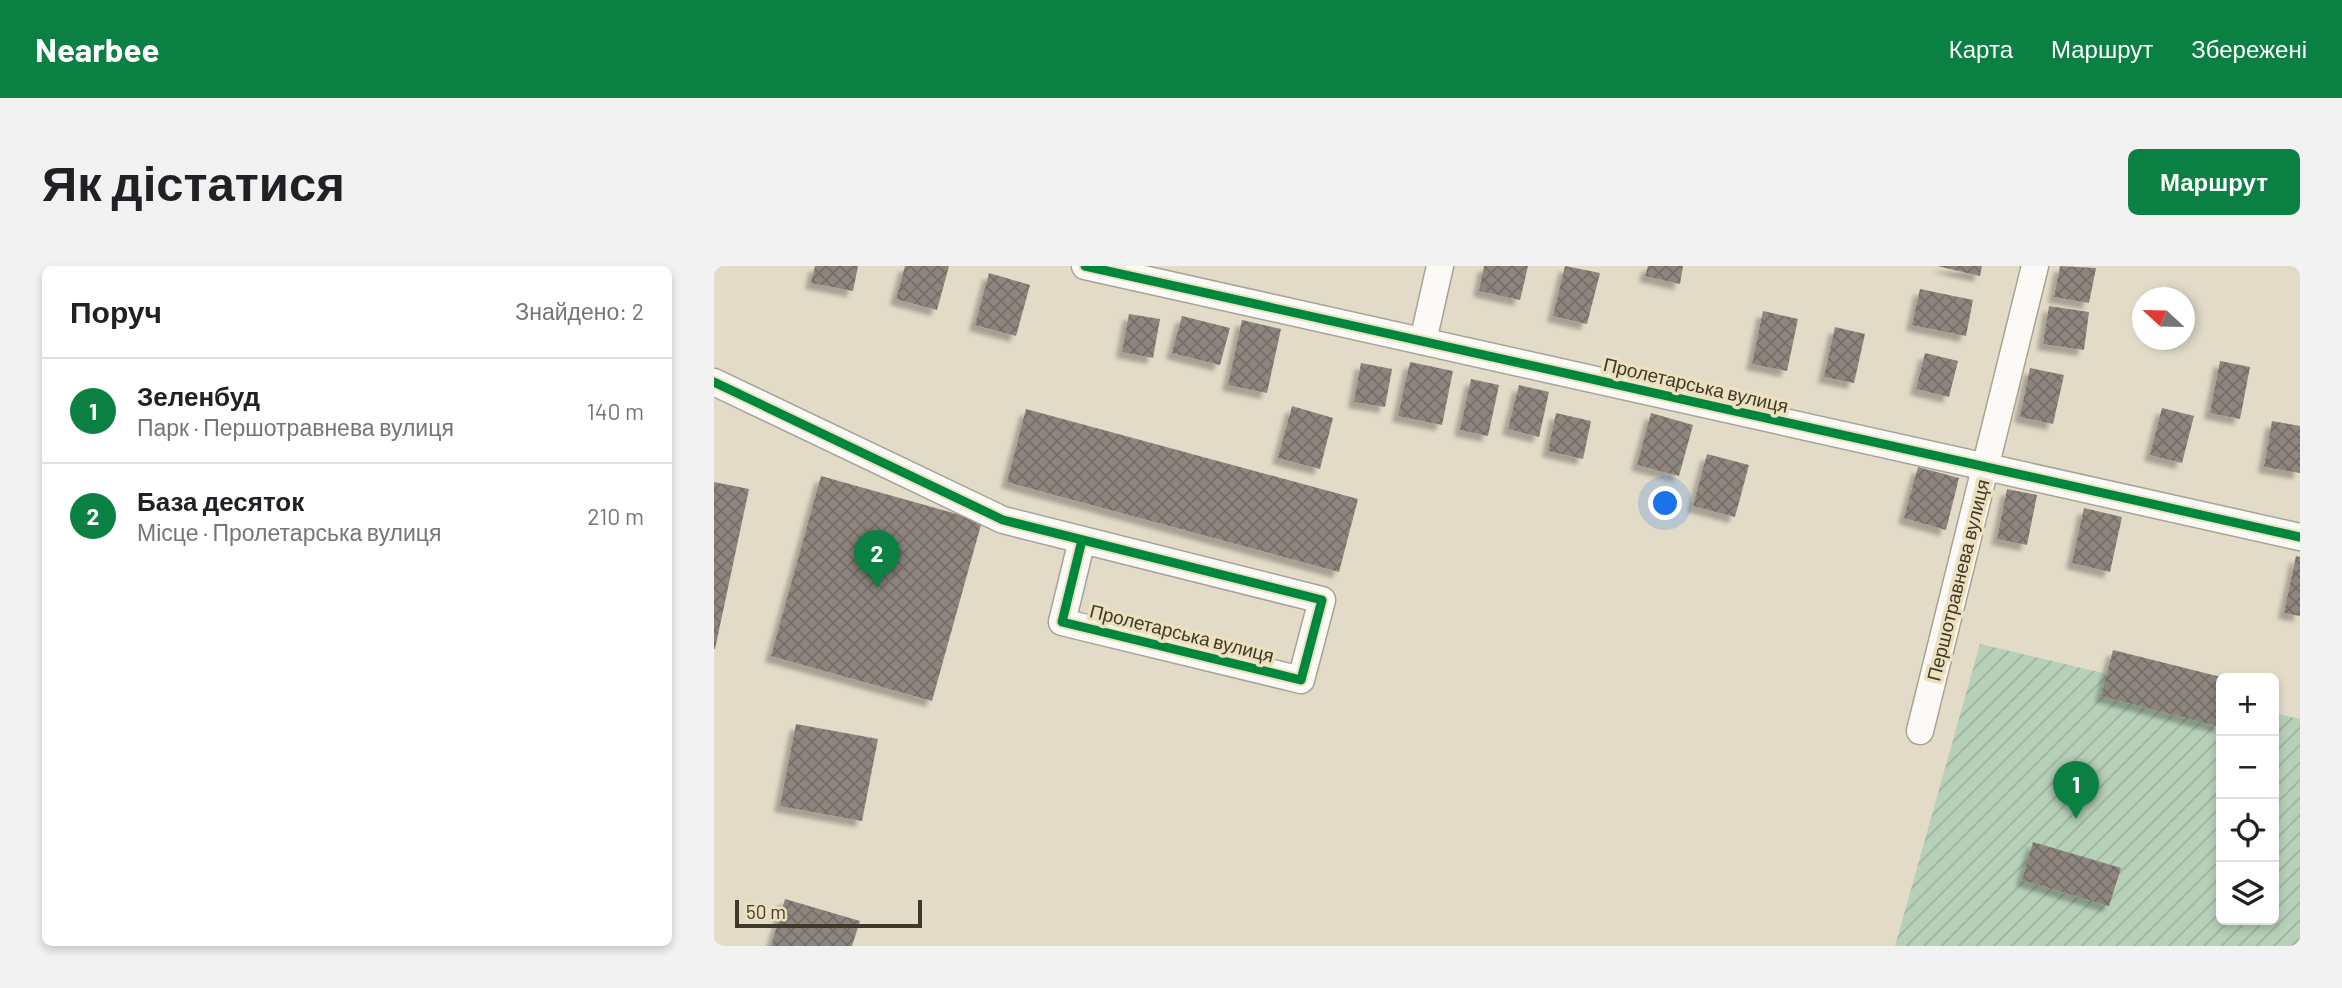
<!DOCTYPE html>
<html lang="uk">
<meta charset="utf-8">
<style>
:root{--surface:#fff;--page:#f2f2f2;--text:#202124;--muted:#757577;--line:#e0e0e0;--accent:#0b8043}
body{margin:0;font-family:Barlow,sans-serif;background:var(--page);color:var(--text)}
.controls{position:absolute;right:21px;bottom:21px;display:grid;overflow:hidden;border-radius:10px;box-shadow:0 4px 10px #0003}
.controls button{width:63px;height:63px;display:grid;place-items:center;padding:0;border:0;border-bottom:2px solid var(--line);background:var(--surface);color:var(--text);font:35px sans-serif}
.compass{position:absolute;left:1418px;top:21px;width:63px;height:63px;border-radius:50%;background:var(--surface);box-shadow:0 4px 10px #0003;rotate:292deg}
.scale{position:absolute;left:21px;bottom:18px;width:187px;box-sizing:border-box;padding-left:7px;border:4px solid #3e392b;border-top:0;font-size:19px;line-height:24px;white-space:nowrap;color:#3e392b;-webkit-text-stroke:5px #ede0be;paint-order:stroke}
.you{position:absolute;left:952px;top:238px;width:24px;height:24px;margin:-18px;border:5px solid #fff;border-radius:50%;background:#1a73e8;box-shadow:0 0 0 10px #1a73e833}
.badge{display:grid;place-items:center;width:46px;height:46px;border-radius:50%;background:var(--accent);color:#fff;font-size:23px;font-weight:700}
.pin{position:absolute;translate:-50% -58px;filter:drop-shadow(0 2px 4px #0008)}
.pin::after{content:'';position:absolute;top:37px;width:24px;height:21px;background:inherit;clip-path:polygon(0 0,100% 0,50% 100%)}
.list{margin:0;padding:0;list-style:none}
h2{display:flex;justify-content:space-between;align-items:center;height:91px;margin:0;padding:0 28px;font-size:30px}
h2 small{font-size:23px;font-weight:400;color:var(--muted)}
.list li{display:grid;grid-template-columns:46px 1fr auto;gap:21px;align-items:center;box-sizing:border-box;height:105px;padding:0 28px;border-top:2px solid var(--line)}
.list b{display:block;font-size:26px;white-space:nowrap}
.list p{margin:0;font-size:23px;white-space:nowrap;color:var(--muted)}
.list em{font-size:23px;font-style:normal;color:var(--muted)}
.icon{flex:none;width:38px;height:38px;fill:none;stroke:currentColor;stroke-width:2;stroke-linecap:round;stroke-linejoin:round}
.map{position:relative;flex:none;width:1586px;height:680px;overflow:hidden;border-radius:10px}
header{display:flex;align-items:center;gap:42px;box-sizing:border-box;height:98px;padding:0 35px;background:var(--accent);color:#fff}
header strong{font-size:33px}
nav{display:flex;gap:38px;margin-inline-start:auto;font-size:24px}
.intro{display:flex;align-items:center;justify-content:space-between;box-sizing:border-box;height:168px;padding:0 42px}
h1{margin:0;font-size:49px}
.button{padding:18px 32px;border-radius:10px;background:var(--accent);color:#fff;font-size:24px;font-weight:700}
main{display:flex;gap:42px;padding:0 42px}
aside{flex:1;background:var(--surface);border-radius:10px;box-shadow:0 4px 10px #0003}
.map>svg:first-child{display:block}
</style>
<header>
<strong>Nearbee</strong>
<nav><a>Карта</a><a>Маршрут</a><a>Збережені</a></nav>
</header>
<div class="intro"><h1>Як дістатися</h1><a class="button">Маршрут</a></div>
<main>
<aside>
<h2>Поруч<small>Знайдено: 2</small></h2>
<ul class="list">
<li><span class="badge">1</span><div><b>Зеленбуд</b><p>Парк · Першотравнева вулиця</p></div><em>140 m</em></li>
<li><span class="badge">2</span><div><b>База десяток</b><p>Місце · Пролетарська вулиця</p></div><em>210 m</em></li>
</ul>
</aside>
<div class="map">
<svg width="1586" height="680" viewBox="0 0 1586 680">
<defs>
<pattern id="garden-furrows" width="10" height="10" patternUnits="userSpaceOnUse" patternTransform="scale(1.75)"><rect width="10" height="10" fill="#b7d0b8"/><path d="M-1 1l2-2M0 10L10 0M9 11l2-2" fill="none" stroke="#9eb39e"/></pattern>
<pattern id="building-cross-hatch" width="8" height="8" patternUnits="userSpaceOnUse" patternTransform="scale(1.75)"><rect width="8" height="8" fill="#8d857e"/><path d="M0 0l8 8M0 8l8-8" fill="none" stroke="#756e67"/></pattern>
<filter id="shadow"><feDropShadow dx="-6" dy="6" stdDeviation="2" flood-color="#0004"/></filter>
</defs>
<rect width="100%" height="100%" fill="#e2dbc8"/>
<!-- garden -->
<path fill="url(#garden-furrows)" d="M1266,378L1507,435V654H1560V447L1586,453V680H1181Z"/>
<!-- building -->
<g fill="url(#building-cross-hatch)" filter="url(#shadow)">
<path d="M101,0H144L139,25L97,17Z"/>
<path d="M191,0H235L223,44L182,33Z"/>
<path d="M770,0H814L806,34L765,25Z"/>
<path d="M851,0L886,7L873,58L839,50Z"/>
<path d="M934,0H969L966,18L931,10Z"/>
<path d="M1223,0H1268L1266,10Z"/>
<path d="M1346,0L1382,2L1375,37L1340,31Z"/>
<path d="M275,7L316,19L302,70L261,59Z"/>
<path d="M1206,23L1259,34L1252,70L1198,59Z"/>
<path d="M1335,40L1375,46L1370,84L1329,78Z"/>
<path d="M1049,45L1084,53L1073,105L1038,98Z"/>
<path d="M415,48L446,53L439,92L408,86Z"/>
<path d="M468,50L516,62L506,99L458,87Z"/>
<path d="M528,54L567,63L553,127L514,119Z"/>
<path d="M1121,61L1151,68L1140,117L1110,111Z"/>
<path d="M1211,87L1244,95L1235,131L1202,123Z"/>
<path d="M1506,95L1536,101L1526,153L1496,147Z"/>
<path d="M696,96L739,105L728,159L684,150Z"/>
<path d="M647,97L678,103L671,141L640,136Z"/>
<path d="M1316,102L1350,109L1339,158L1306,151Z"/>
<path d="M757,113L785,119L774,170L746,164Z"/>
<path d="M805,119L835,126L825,171L794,163Z"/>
<path d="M578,140L619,152L606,203L564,192Z"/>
<path d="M1448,142L1480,150L1468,197L1436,189Z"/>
<path d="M312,143L644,233L625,306L293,216Z"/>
<path d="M842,147L877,155L869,193L834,185Z"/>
<path d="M937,147L979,159L965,210L923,199Z"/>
<path d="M1558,155L1586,160V207L1550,201Z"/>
<path d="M993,188L1035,199L1021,251L979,240Z"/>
<path d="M1204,201L1245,212L1232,264L1190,252Z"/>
<path d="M107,210L268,255L218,435L57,390Z"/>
<path d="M0,216L35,223L1,383H0Z"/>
<path d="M1293,223L1323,229L1313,279L1283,273Z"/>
<path d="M1370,242L1408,251L1396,306L1358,297Z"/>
<path d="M1582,290L1586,291V350L1570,347Z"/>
<path d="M1399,384L1507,411V461L1387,430Z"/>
<path d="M82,458L164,473L148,555L66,540Z"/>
<path d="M1319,576L1407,602L1395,640L1308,614Z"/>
<path d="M71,633L146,655L138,680H57Z"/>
</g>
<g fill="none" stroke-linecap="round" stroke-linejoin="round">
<!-- minor casing -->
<g stroke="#a9a395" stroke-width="29">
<g id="minor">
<path d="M371,0L1586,271"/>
<path d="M709,75L726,0"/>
<path d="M0,116L289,254L608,334L587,414L348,356L368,274"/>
<path d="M1206,465L1321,0"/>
</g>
</g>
<!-- minor -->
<use href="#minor" stroke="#fbfaf7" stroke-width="26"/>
<!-- cycleway casing -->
<g stroke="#ede0be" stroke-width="13">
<g id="cycleway">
<path d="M371,0L1586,271"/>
<path d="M0,116L289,254L608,334L587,414L348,356L368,274"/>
</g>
</g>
<!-- cycleway -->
<use href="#cycleway" stroke="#00873e" stroke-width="9"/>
</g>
<g text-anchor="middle" stroke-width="7" stroke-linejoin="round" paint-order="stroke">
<!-- street labels -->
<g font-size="19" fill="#3e392b" stroke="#ede0be">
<text transform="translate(982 119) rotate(13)" y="7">Пролетарська вулиця</text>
<text transform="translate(1244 314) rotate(-76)" y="7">Першотравнева вулиця</text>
<text transform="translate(468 367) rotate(14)" y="7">Пролетарська вулиця</text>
</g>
</g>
</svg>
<div class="controls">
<button>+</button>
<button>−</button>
<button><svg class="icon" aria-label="locate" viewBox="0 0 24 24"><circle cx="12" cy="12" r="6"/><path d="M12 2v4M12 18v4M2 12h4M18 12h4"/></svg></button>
<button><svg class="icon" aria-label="layers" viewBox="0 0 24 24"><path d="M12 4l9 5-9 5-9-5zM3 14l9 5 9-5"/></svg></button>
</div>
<svg class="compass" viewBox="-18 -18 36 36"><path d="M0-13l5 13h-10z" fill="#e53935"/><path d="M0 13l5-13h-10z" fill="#757577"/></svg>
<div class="scale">50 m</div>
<div class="you"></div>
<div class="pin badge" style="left:1362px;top:553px">1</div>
<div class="pin badge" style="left:163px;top:322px">2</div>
</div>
</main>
